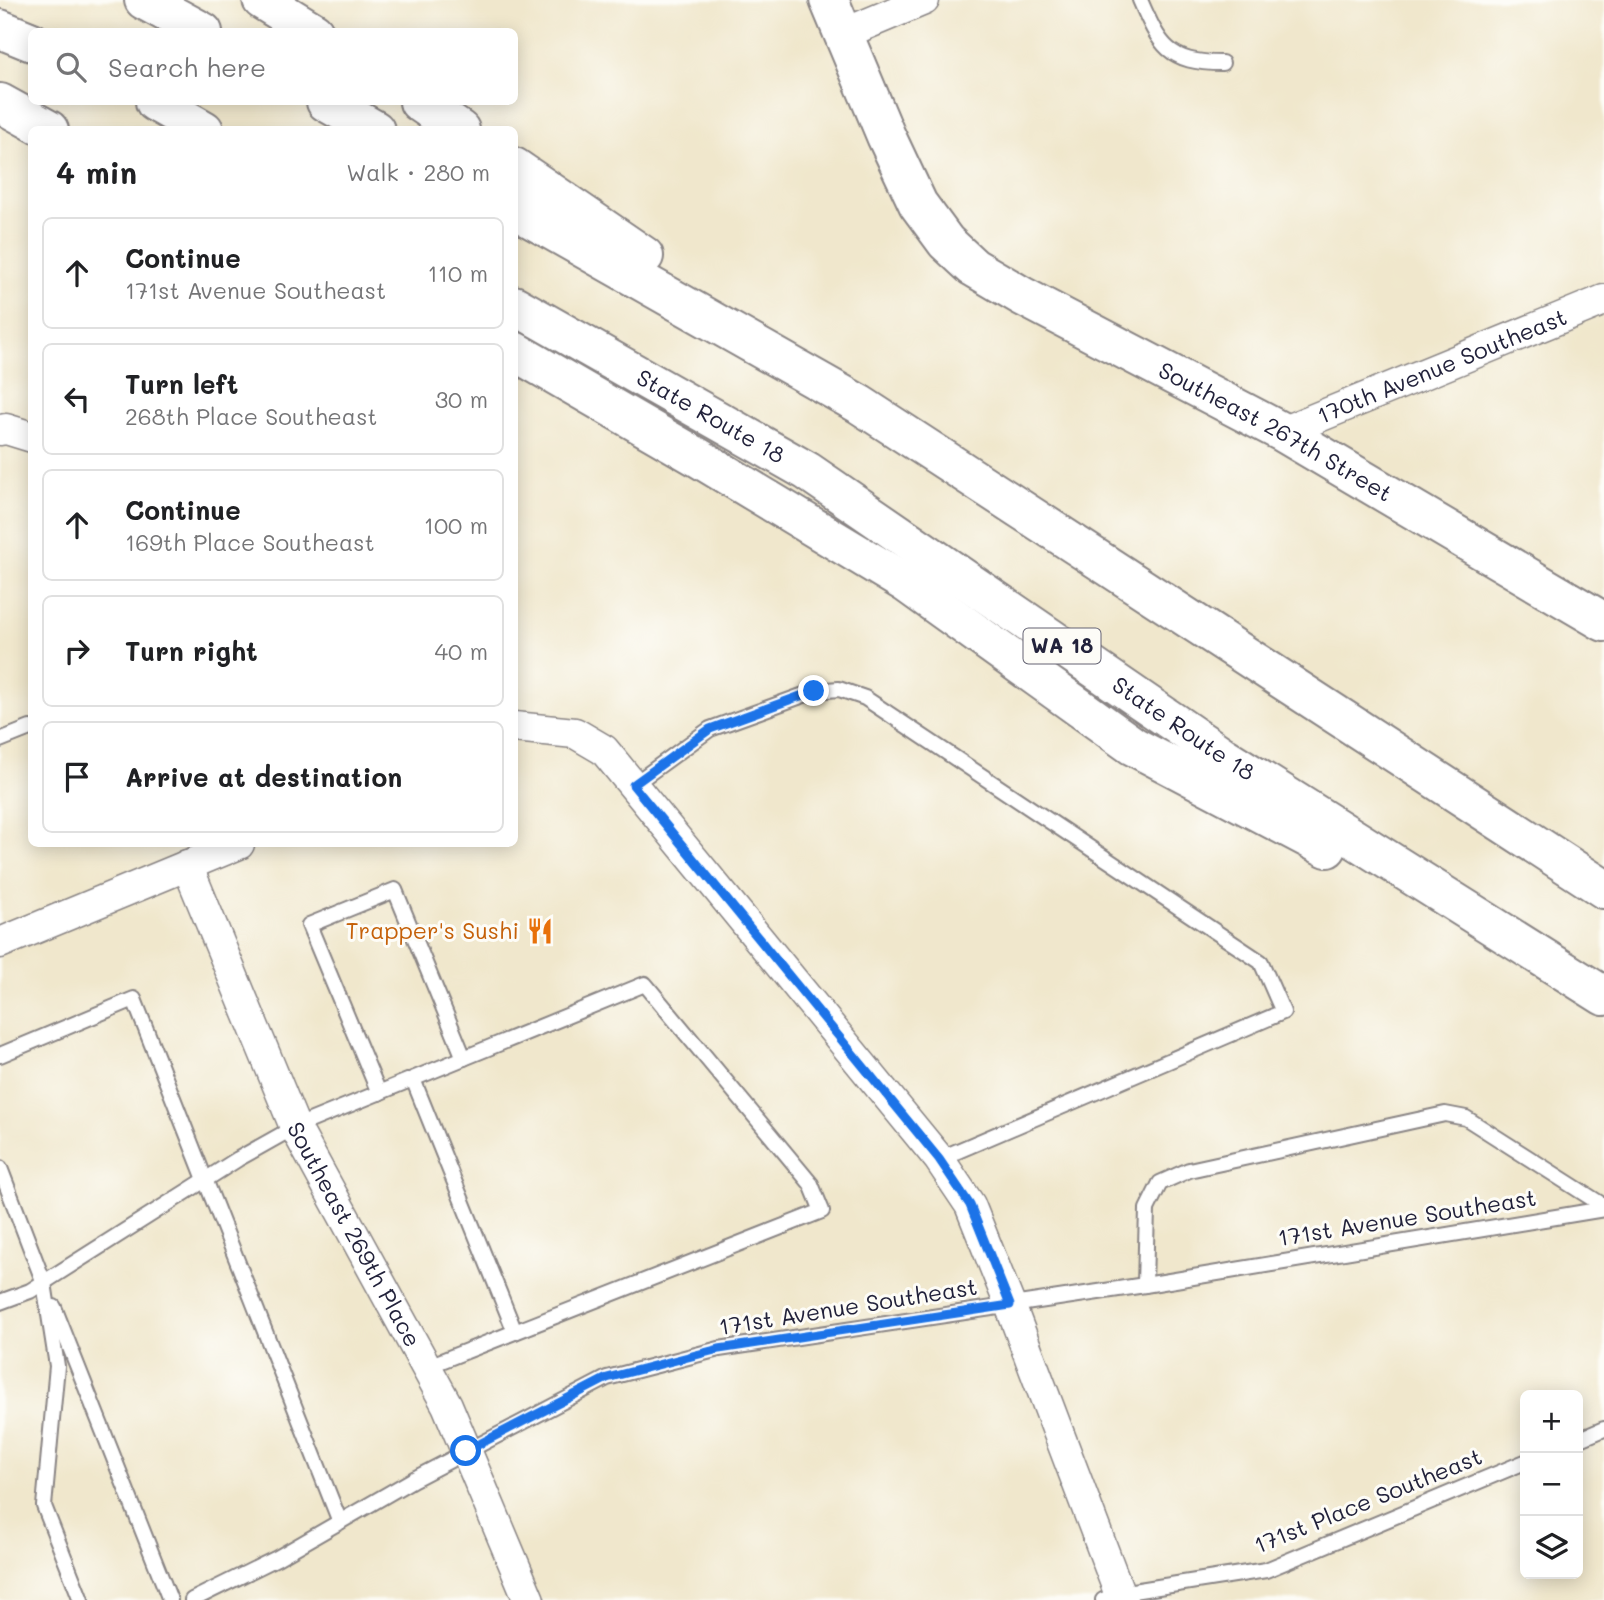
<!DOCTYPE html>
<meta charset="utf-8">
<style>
:root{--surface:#fff;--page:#f2f2f2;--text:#202124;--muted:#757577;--line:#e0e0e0}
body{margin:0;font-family:Mali,sans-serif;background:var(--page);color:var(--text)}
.controls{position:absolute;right:21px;bottom:21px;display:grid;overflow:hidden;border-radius:10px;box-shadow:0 4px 18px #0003}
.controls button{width:63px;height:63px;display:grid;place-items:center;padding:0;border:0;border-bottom:2px solid var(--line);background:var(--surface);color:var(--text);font:35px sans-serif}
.stop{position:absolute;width:21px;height:21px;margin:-16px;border:5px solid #1a73e8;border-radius:50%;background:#fff}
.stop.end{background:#1a73e8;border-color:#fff;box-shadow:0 2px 7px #0008}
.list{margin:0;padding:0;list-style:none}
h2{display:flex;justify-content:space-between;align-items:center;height:91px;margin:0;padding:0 28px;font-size:30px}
h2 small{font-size:23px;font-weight:400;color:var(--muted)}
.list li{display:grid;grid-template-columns:46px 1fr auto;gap:21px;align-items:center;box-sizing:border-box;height:112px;margin:0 14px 14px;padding:0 14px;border:2px solid var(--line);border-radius:10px}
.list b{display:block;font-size:26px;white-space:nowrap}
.list p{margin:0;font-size:23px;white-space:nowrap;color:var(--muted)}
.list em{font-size:23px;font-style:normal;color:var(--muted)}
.icon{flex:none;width:38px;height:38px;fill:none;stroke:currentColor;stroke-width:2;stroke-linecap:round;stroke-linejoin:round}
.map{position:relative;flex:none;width:1604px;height:1600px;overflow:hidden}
.search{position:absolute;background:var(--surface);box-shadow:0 4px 18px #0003;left:28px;top:28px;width:490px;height:77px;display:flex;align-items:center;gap:18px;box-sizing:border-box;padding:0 24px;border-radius:10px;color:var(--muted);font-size:26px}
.panel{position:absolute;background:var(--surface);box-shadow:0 4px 18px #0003;left:28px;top:126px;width:490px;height:721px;border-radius:10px}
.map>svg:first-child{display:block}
</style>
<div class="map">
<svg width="1604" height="1600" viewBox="0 0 1604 1600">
<rect width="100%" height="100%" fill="#fdfcf7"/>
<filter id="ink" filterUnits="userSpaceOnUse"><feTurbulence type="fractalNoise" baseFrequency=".0143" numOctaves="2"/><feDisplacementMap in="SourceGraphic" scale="14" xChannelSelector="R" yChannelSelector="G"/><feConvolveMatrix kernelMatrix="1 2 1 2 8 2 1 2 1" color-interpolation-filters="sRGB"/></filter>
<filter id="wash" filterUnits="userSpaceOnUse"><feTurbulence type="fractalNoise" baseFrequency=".00686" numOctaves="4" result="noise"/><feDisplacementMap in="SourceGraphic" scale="28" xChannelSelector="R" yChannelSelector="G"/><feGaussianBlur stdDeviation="1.57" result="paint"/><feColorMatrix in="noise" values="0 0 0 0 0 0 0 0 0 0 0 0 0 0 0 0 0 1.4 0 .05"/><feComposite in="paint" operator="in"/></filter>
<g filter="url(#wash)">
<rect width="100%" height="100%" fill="#f0e7cc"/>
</g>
<g filter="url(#ink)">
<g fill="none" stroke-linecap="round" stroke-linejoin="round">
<!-- lane casing -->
<g stroke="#898484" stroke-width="18">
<g id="lane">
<path d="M1140,0C1160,46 1168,63 1222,63"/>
<path d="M0,740L30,728"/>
<path d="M633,785L710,729L815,691L839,689L865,698L1261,962L1283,1012L939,1159"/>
<path d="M0,1055L134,999L340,1522"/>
<path d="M413,1079L515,1332"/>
<path d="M379,1093L309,925L395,890L464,1058"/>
<path d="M0,1168L44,1283L57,1366L44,1506L81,1600"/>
<path d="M1145,1285L1147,1209L1160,1183L1189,1170L1445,1114L1466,1118L1604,1206"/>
<path d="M0,1302L30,1291L238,1159L295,1127L645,984L811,1184L822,1211L426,1367"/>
<path d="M54,1307L170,1600"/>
<path d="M1578,1440L1604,1429"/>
<path d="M192,1600L277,1558L414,1479L607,1378L719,1349L1145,1285L1604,1209"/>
<path d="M1103,1600L1120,1593L1266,1570L1525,1462"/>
</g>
</g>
<!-- street casing -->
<g stroke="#898484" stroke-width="33">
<g id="street">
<path d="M843,34L924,0"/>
<path d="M0,430L6,429L32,437"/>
<path id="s1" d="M1282,432L1604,300"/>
<path d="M514,727L575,733L604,750L939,1159L970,1205L1010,1305L1122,1600"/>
<path id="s2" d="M187,865L295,1127L447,1405L529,1600"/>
<path d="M0,943L239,844"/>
</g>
</g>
<!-- secondary casing -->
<g stroke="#898484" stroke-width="42">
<g id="secondary">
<path id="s3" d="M829,0L886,136L918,204L946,242L973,267L1022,296L1282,432L1604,622"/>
</g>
</g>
<!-- highway casing -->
<g stroke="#898484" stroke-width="42">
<g id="highway">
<path d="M144,0L203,32"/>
<path d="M262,0L314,32"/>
<path d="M0,29L32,42"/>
<path d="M155,102L204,130"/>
<path d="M326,102L375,130"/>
<path d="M419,102L460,130"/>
<path d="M0,103L49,130"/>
<path d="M514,167L644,256"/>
<path d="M514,209L859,404L1604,889"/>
<path id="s4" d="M514,305L807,471L1221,755L1604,996"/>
<path d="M514,351L699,458L906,583L1133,746L1327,848"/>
</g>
</g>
<!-- lane -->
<use href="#lane" stroke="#fff" stroke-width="14"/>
<!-- street -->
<use href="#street" stroke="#fff" stroke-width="30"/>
<!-- secondary -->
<use href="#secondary" stroke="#fff" stroke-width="38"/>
<!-- highway -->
<use href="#highway" stroke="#fff" stroke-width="38"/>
</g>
</g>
<g fill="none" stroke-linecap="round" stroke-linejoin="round" filter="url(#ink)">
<!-- route -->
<path stroke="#1a73e8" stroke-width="9" d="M466,1451L607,1378L719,1349L1010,1305L970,1205L939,1159L633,785L710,729L814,691"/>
</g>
<!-- icons -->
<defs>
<g id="restaurant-bare" transform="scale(2.1)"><path d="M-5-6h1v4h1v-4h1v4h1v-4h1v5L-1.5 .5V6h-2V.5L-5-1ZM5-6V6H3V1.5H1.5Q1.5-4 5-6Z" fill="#e8710a" stroke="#fdfcf7" stroke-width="2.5" paint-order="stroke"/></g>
</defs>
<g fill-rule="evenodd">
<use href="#restaurant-bare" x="540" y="931"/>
</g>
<g text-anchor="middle" stroke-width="6" stroke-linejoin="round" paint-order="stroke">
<!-- shield labels -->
<rect fill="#fdfcf7" stroke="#646373" stroke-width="2" x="1023.5" y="628.5" width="77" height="35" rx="5"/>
<g font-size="21" font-weight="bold" fill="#22223b">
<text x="1062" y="653">WA 18</text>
</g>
<!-- street labels -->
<g font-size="23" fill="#22223b" stroke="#fdfcf7">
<text dy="8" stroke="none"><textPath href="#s1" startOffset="173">170th Avenue Southeast</textPath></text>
<text dy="8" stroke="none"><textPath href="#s4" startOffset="226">State Route 18</textPath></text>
<text dy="8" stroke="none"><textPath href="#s3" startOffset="651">Southeast 267th Street</textPath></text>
<text dy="8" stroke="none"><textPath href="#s4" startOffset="793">State Route 18</textPath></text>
<text transform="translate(1407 1218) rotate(-9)" y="8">171st Avenue Southeast</text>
<text dy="8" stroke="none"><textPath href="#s2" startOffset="406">Southeast 269th Place</textPath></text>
<text transform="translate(848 1307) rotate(-9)" y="8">171st Avenue Southeast</text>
<text transform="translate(1368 1501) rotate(-22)" y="8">171st Place Southeast</text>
</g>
<!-- food labels -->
<g font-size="23" fill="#c56008" stroke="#fdfcf7" text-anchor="end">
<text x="519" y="939">Trapper's Sushi</text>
</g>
</g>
</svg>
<div class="controls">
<button>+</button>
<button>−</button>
<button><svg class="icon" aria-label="layers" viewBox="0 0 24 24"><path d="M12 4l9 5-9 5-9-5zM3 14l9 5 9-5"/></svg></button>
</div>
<div class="stop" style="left:466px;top:1451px"></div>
<div class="stop end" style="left:814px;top:691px"></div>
<div class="search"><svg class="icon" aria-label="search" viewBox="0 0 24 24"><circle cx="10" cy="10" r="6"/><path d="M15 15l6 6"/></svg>Search here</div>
<section class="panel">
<h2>4 min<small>Walk · 280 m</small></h2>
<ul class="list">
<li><svg class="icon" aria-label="ahead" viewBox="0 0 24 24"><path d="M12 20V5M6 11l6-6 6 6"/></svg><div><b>Continue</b><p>171st Avenue Southeast</p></div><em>110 m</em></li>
<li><svg class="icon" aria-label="left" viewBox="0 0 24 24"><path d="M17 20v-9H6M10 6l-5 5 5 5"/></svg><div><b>Turn left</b><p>268th Place Southeast</p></div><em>30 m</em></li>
<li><svg class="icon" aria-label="ahead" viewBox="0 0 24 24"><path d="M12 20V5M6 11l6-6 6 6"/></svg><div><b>Continue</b><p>169th Place Southeast</p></div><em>100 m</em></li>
<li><svg class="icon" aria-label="right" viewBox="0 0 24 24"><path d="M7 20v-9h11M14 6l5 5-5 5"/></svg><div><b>Turn right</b></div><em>40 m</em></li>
<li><svg class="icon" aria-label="arrive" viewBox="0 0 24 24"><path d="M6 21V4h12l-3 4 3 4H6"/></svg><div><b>Arrive at destination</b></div></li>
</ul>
</section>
</div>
